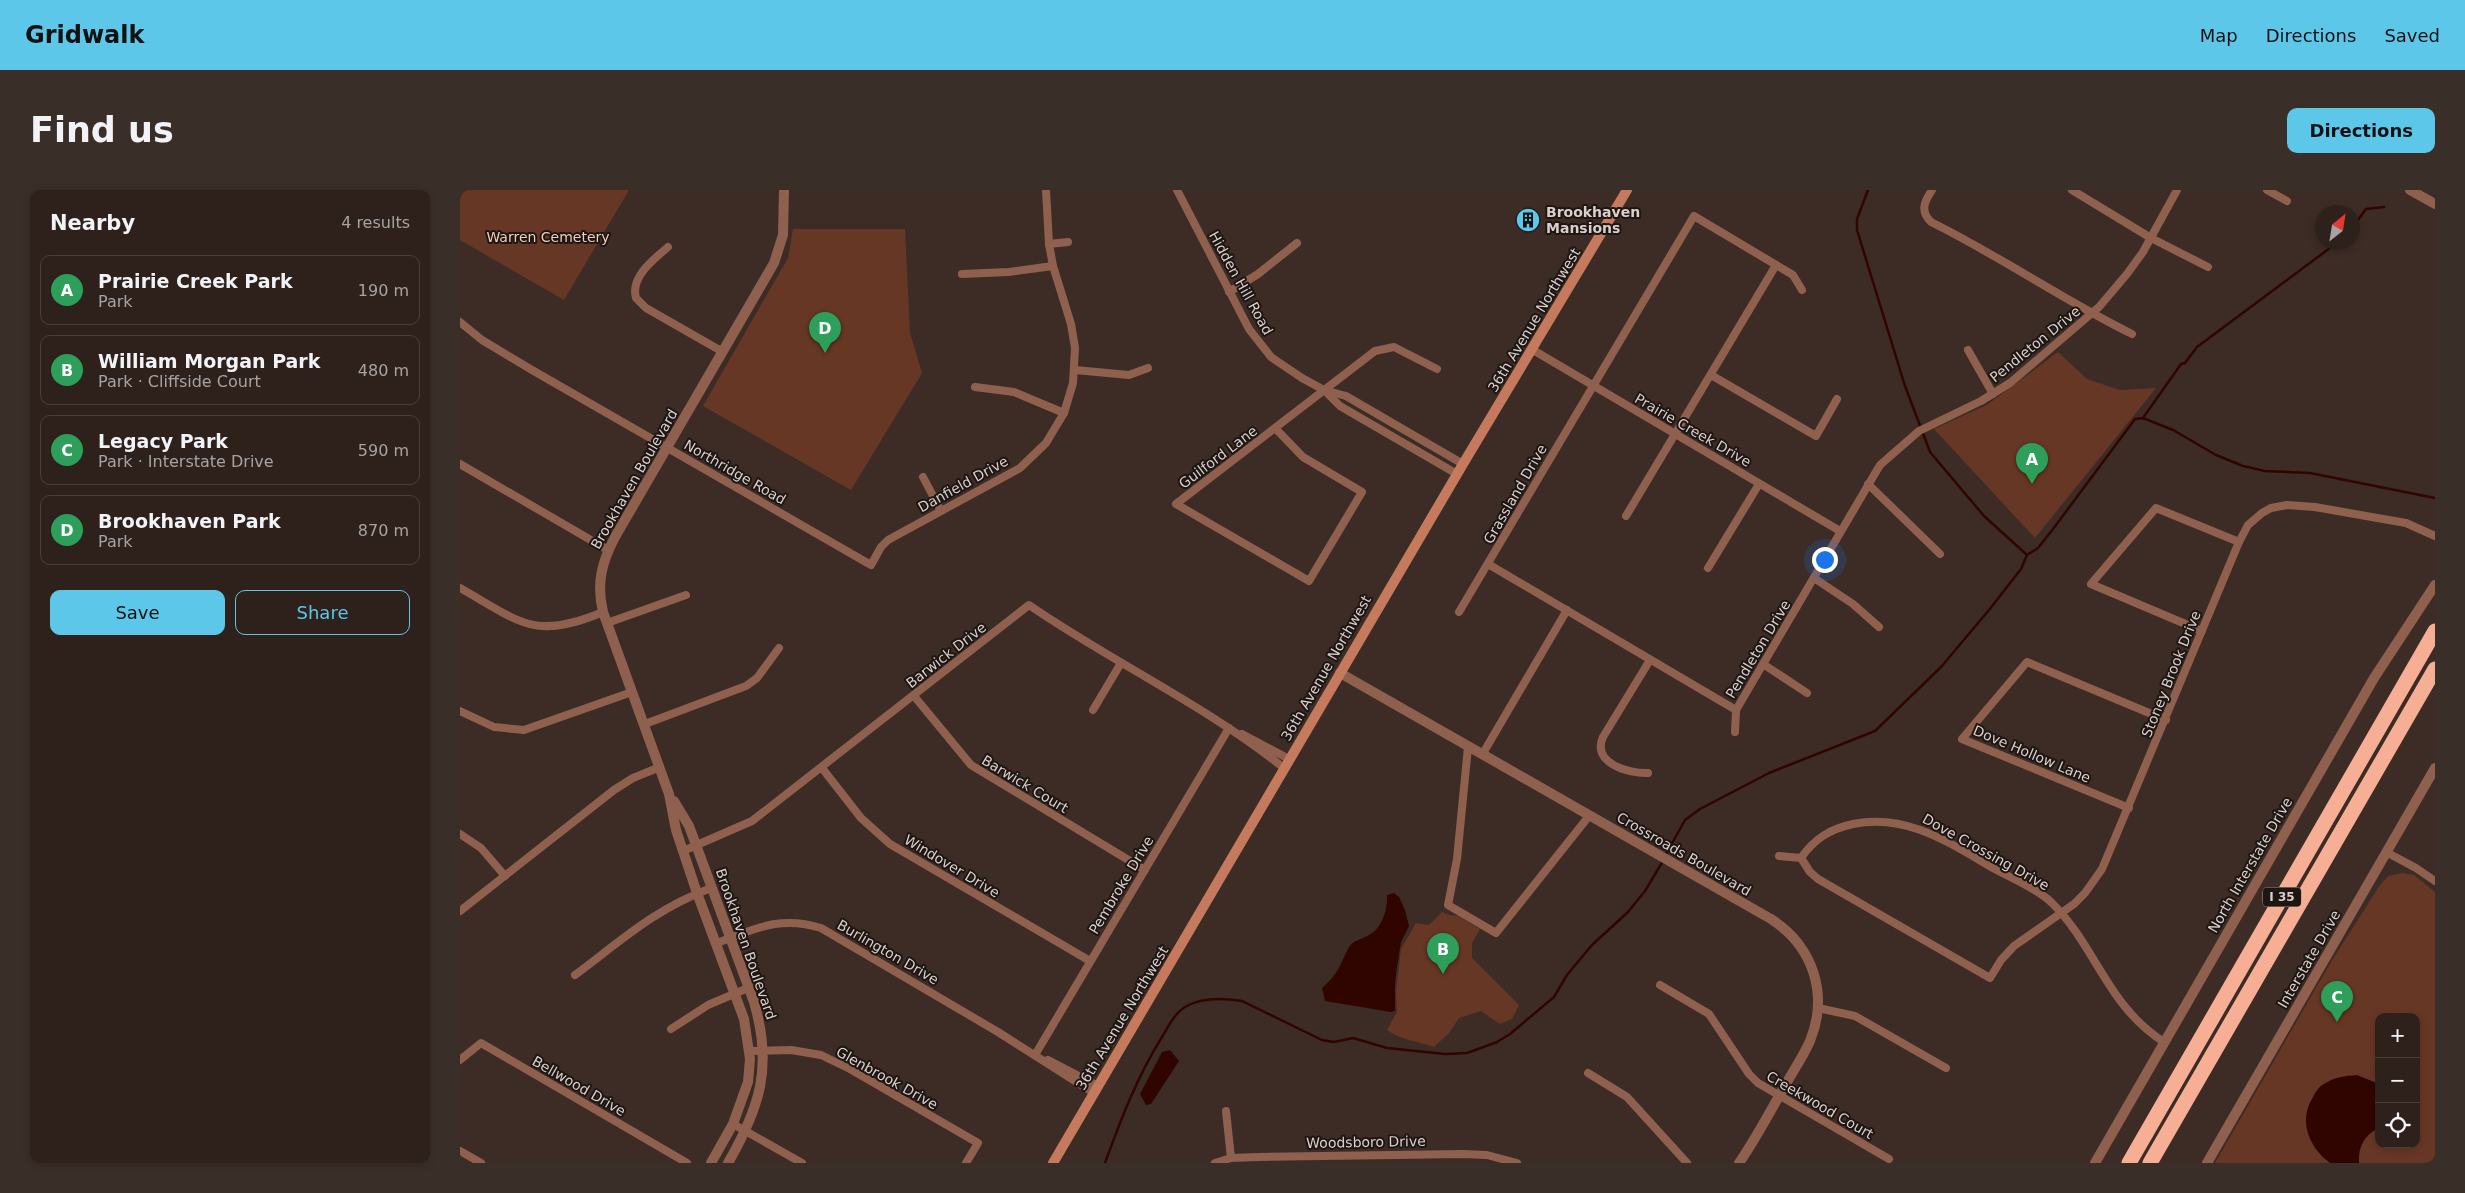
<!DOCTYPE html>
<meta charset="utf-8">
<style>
:root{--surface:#2e211c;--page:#3a2e29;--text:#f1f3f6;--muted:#a7a3a3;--line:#493e3b;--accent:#5cc7e8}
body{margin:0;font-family:"DejaVu Sans",sans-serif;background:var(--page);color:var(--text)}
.controls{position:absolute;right:15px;bottom:15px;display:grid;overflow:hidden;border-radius:10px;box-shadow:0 2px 8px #0003}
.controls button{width:45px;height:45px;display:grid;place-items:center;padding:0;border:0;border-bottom:1px solid var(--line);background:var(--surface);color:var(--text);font:25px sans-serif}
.compass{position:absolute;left:1855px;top:15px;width:45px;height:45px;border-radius:50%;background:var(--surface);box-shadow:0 2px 8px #0003;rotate:30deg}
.you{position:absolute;left:1364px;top:369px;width:18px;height:18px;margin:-12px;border:4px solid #fff;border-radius:50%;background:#1a73e8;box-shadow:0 0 0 8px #1a73e833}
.badge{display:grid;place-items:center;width:32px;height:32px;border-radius:50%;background:var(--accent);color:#fff;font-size:16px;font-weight:700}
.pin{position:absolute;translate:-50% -41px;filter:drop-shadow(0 1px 2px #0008)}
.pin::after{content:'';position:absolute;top:26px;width:18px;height:15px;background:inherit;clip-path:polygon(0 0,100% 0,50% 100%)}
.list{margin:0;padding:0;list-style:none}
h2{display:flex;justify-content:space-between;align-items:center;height:65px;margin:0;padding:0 20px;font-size:21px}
h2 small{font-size:16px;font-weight:400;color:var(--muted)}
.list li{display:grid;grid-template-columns:32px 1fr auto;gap:15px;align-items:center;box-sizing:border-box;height:70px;margin:0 10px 10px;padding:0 10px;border:1px solid var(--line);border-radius:10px}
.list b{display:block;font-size:19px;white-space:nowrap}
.list p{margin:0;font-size:16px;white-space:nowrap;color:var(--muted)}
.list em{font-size:16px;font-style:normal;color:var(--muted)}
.actions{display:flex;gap:10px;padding:15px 20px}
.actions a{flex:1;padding:11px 0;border:1px solid var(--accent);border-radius:10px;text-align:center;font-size:18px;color:var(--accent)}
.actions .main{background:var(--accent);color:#111}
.icon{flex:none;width:28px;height:28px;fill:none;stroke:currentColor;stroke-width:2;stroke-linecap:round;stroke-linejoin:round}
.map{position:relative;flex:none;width:1975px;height:973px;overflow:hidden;border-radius:10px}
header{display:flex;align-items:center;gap:30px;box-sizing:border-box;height:70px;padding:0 25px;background:var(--accent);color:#111}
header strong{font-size:24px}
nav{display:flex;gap:28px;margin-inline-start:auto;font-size:18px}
.intro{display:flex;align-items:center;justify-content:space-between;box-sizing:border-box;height:120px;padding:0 30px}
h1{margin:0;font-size:35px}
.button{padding:12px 22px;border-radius:10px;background:var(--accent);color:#111;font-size:18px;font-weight:700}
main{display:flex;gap:30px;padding:0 30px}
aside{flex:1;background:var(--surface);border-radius:10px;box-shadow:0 2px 8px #0003}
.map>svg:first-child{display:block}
</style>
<header>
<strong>Gridwalk</strong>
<nav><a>Map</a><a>Directions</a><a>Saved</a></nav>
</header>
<div class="intro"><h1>Find us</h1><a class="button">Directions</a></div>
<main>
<aside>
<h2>Nearby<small>4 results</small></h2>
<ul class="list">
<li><span class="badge" style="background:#2e9e5b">A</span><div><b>Prairie Creek Park</b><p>Park</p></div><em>190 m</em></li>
<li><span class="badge" style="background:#2e9e5b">B</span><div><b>William Morgan Park</b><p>Park · Cliffside Court</p></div><em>480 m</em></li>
<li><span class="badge" style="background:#2e9e5b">C</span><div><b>Legacy Park</b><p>Park · Interstate Drive</p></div><em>590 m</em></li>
<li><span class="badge" style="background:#2e9e5b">D</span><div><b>Brookhaven Park</b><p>Park</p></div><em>870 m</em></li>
</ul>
<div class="actions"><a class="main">Save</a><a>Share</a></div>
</aside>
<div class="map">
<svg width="1975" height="973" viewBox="0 0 1975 973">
<rect width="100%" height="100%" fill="#3d2c25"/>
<!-- green -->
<g fill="#673725" fill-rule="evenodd">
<path d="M0,0H169L104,110L0,50Z"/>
<path d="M333,39H445L450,143L462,183L391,300L243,216L328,68Z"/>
<path d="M1598,162L1627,189L1660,200L1696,198L1575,348L1474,239L1527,215Z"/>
<path d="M1943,683L1954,685L1975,702V973H1755L1871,772L1918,698L1928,686ZM1919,827H1956V954H1919Z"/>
<path d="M982,722L989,725L998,726L1020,739L1012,753V768L1059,815L1052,829L1040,834L1021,821L999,828L989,843L974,857C958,851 940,850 927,840L937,822L936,802L941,759L956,733L969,735Z"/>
</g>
<!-- water -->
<g fill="#300500">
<path d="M934,703L939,707L945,720L949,736L941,752L937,777L935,793V821L931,822L865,811L862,798C880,782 879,776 889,757C893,750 903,749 909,745C922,739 928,718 927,705Z"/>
<path d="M710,860L719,871L691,914L686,915L680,904L702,862Z"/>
<path d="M1897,885L1919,894V938C1904,945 1898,957 1899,973H1870C1850,958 1838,932 1852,909C1855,903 1858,897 1864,894C1874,887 1885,886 1897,885Z"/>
</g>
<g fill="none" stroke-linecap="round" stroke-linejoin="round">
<!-- stream -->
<g stroke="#300500" stroke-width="2.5">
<path d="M1408,0L1397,29V40L1445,196L1470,262L1524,326L1567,365"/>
<path d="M1892,38L1906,19L1924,17"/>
<path d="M1683,228L1721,174L1725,173L1737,157L1878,52"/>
<path d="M1205,666L1225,630L1240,619L1309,583L1415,541L1481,477L1529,420L1561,379L1567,365L1578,358L1593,339L1675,229L1683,228L1713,240L1756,265L1783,276L1805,281L1850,283L1975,308"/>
<path d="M645,973C661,929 677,887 702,847C708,837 715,823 725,817C742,807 763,808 782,811L862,850L874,852L893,848L927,858L985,864L1007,863L1037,852L1050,844L1094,807L1107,785L1132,755L1168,722L1185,701L1203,671"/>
</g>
<!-- minor -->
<g stroke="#90604f" stroke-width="8">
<path d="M717,0L789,139L811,167L842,188L864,200L886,206L1003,274"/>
<path d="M1472,0C1464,12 1460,21 1471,32C1540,66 1603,110 1672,144"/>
<path d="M1612,0L1691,48L1748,77"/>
<path d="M1807,0L1827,11"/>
<path d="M589,54L608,52"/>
<path d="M208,57C194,69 170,87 176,108L186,118L263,162"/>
<path d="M502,84L549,82L593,76"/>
<path d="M769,102L798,84L837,53"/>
<path d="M0,132L22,150L72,180L411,375L421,357L428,350L560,278L586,253L604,223L613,193L615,158L611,134L593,76L589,54L586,0"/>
<path d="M1073,160L1380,341"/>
<path d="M1508,160L1533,204"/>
<path d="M615,180L669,185L688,178"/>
<path d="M1251,185L1356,246L1377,209"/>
<path d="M515,197L554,202L604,223"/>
<path d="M865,201L880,216L997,284"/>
<path d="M815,238L843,267L902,302L849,391L716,314L915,161L934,157L977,179"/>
<path d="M0,274L148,360"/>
<path d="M463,287L481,321"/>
<path d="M1408,294L1480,364"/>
<path d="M1166,326L1316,75"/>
<path d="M1028,374L1276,520"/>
<path d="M1248,378L1299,294"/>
<path d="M1354,388L1393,414L1419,437"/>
<path d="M0,398C60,432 74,451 143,422"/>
<path d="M999,422L1234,26L1333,85L1342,100"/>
<path d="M147,433L226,405"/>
<path d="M1742,441L1631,394L1696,318L1779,352"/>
<path d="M1303,474L1347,503"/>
<path d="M454,506L511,575L685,680"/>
<path d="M633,520L661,473"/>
<path d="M0,521L34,537L64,540L172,502"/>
<path d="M185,534L286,496L297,488L319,458"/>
<path d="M1275,542L1276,520L1420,275L1459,241L1521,211L1550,193L1639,117L1667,84L1683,62L1717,0"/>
<path d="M782,544L829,569"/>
<path d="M1008,557L997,669L988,715L1036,743L1129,626"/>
<path d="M1022,565L1107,420"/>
<path d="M362,578L401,628L430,654L630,771"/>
<path d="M1188,583C1169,584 1131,573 1143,547L1190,470"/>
<path d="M1669,618L1502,549L1567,472L1706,530"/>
<path d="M0,644L21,658L45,686"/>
<path d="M223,661L292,631L569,415C652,472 745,515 824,578"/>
<path d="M1926,662L1956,678L1975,691"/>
<path d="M1319,666L1341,668"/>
<path d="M1341,668L1350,682L1358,689L1530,788L1541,770L1554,756L1614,714L1625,703L1642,679L1779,352L1788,335L1802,323L1811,318L1827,315L1855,317L1946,333L1975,346"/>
<path d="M1341,668C1354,649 1370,639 1393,634C1446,623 1488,652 1533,678C1551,688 1576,698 1591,712C1636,756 1647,816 1704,852"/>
<path d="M0,721L154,600L173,588L200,577"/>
<path d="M257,753C294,739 320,725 361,738L538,842L634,903"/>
<path d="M115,785C162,750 195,719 251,698"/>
<path d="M1200,795L1249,824L1289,884L1298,893L1429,969"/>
<path d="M1358,818L1395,826L1486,878"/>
<path d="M211,839L248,815L288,798"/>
<path d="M289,861L331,860L361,865L390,879L518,953L506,973"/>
<path d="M575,865L769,538"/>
<path d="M0,870L21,853L227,973"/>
<path d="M588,870L638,896"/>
<path d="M1128,883L1167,907L1227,973"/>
<path d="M766,921L771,968"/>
<path d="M273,934L342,973"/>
<path d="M0,961L21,973"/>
<path d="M755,973L771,968L799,967L1003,964L1027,965L1057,973"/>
</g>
<!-- tertiary -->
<g stroke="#90604f" stroke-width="10">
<path d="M1950,0L1975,14"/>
<path d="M880,483L1311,729C1353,756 1369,804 1350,851C1342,869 1331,884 1322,901C1308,925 1295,950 1279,973"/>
<path d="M214,611L229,636L294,812C313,877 300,917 268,973"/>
<path d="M251,973L273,934L288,892L290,869L284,829L237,703L216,640L209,604L143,422C136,393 142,372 155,347L314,73L323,45L324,0"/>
<path d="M1635,973L1914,488L1975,395"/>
<path d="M1747,973L1975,578"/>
</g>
<!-- secondary -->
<path stroke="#c67a5d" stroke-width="10" d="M593,973L1003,274L1167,0"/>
<!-- motorway -->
<g stroke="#f6af95" stroke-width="15">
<path d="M1669,973L1975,441"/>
<path d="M1690,973L1975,479"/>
</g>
</g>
<!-- icons -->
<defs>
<g id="building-disc" transform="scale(1.25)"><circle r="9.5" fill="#5cc7e8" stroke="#1e1613"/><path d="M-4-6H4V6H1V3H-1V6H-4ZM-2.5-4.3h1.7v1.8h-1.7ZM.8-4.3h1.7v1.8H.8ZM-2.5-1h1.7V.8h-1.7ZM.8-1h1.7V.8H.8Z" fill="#111"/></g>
</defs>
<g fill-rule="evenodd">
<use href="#building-disc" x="1068" y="30"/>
</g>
<g text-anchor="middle" stroke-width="4" stroke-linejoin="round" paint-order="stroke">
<!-- shield labels -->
<rect fill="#1e1613" stroke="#a29894" stroke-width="1" x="1803" y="697.5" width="38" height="19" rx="4"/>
<g font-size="12" font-weight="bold" fill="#dacfcb">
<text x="1822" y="711">I 35</text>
</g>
<!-- poi labels -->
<g font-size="14" font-weight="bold" fill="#dacfcb" stroke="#1e1613" text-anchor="start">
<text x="1086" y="27">Brookhaven<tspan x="1086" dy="16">Mansions</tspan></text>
</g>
<!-- park labels -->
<g font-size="14" fill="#f3ccbd" stroke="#1e1613">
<text x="88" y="52">Warren Cemetery</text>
</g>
<!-- street labels -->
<g font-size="14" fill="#dacfcb" stroke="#1e1613">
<text transform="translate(781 93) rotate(61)" y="5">Hidden Hill Road</text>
<text transform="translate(1074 130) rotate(-59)" y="5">36th Avenue Northwest</text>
<text transform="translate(1575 154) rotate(-39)" y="5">Pendleton Drive</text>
<text transform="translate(1233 240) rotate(30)" y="5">Prairie Creek Drive</text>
<text transform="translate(758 267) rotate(-37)" y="5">Guilford Lane</text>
<text transform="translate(275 282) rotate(30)" y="5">Northridge Road</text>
<text transform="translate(174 289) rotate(-60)" y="5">Brookhaven Boulevard</text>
<text transform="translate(503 294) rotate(-29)" y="5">Danfield Drive</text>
<text transform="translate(1055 304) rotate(-60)" y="5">Grassland Drive</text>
<text transform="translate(1298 459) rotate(-59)" y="5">Pendleton Drive</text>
<text transform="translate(486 465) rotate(-38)" y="5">Barwick Drive</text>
<text transform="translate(866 478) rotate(-60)" y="5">36th Avenue Northwest</text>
<text transform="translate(1711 484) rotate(-68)" y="5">Stoney Brook Drive</text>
<text transform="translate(1572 564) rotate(23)" y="5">Dove Hollow Lane</text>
<text transform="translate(565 594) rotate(31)" y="5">Barwick Court</text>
<text transform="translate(1526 662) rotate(29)" y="5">Dove Crossing Drive</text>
<text transform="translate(1224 664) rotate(30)" y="5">Crossroads Boulevard</text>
<text transform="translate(1790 675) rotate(-60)" y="5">North Interstate Drive</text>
<text transform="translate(492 676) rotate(31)" y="5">Windover Drive</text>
<text transform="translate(661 695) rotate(-59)" y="5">Pembroke Drive</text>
<text transform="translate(286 754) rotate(71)" y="5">Brookhaven Boulevard</text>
<text transform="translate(428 762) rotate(30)" y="5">Burlington Drive</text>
<text transform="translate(1849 769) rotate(-60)" y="5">Interstate Drive</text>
<text transform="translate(662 828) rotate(-59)" y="5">36th Avenue Northwest</text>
<text transform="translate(427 888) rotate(29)" y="5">Glenbrook Drive</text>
<text transform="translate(119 896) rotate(30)" y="5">Bellwood Drive</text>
<text transform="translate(1360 915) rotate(30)" y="5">Creekwood Court</text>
<text transform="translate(906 952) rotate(-1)" y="5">Woodsboro Drive</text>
</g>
</g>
</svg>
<div class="controls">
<button>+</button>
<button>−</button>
<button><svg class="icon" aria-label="locate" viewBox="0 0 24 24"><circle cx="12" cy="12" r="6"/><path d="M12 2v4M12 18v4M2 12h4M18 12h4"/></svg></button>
</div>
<svg class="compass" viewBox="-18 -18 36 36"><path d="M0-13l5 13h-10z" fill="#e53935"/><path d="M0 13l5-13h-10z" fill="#a7a3a3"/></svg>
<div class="you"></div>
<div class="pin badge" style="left:1572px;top:294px;background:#2e9e5b">A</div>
<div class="pin badge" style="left:983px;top:784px;background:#2e9e5b">B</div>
<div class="pin badge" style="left:1877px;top:832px;background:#2e9e5b">C</div>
<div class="pin badge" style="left:365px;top:163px;background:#2e9e5b">D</div>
</div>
</main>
